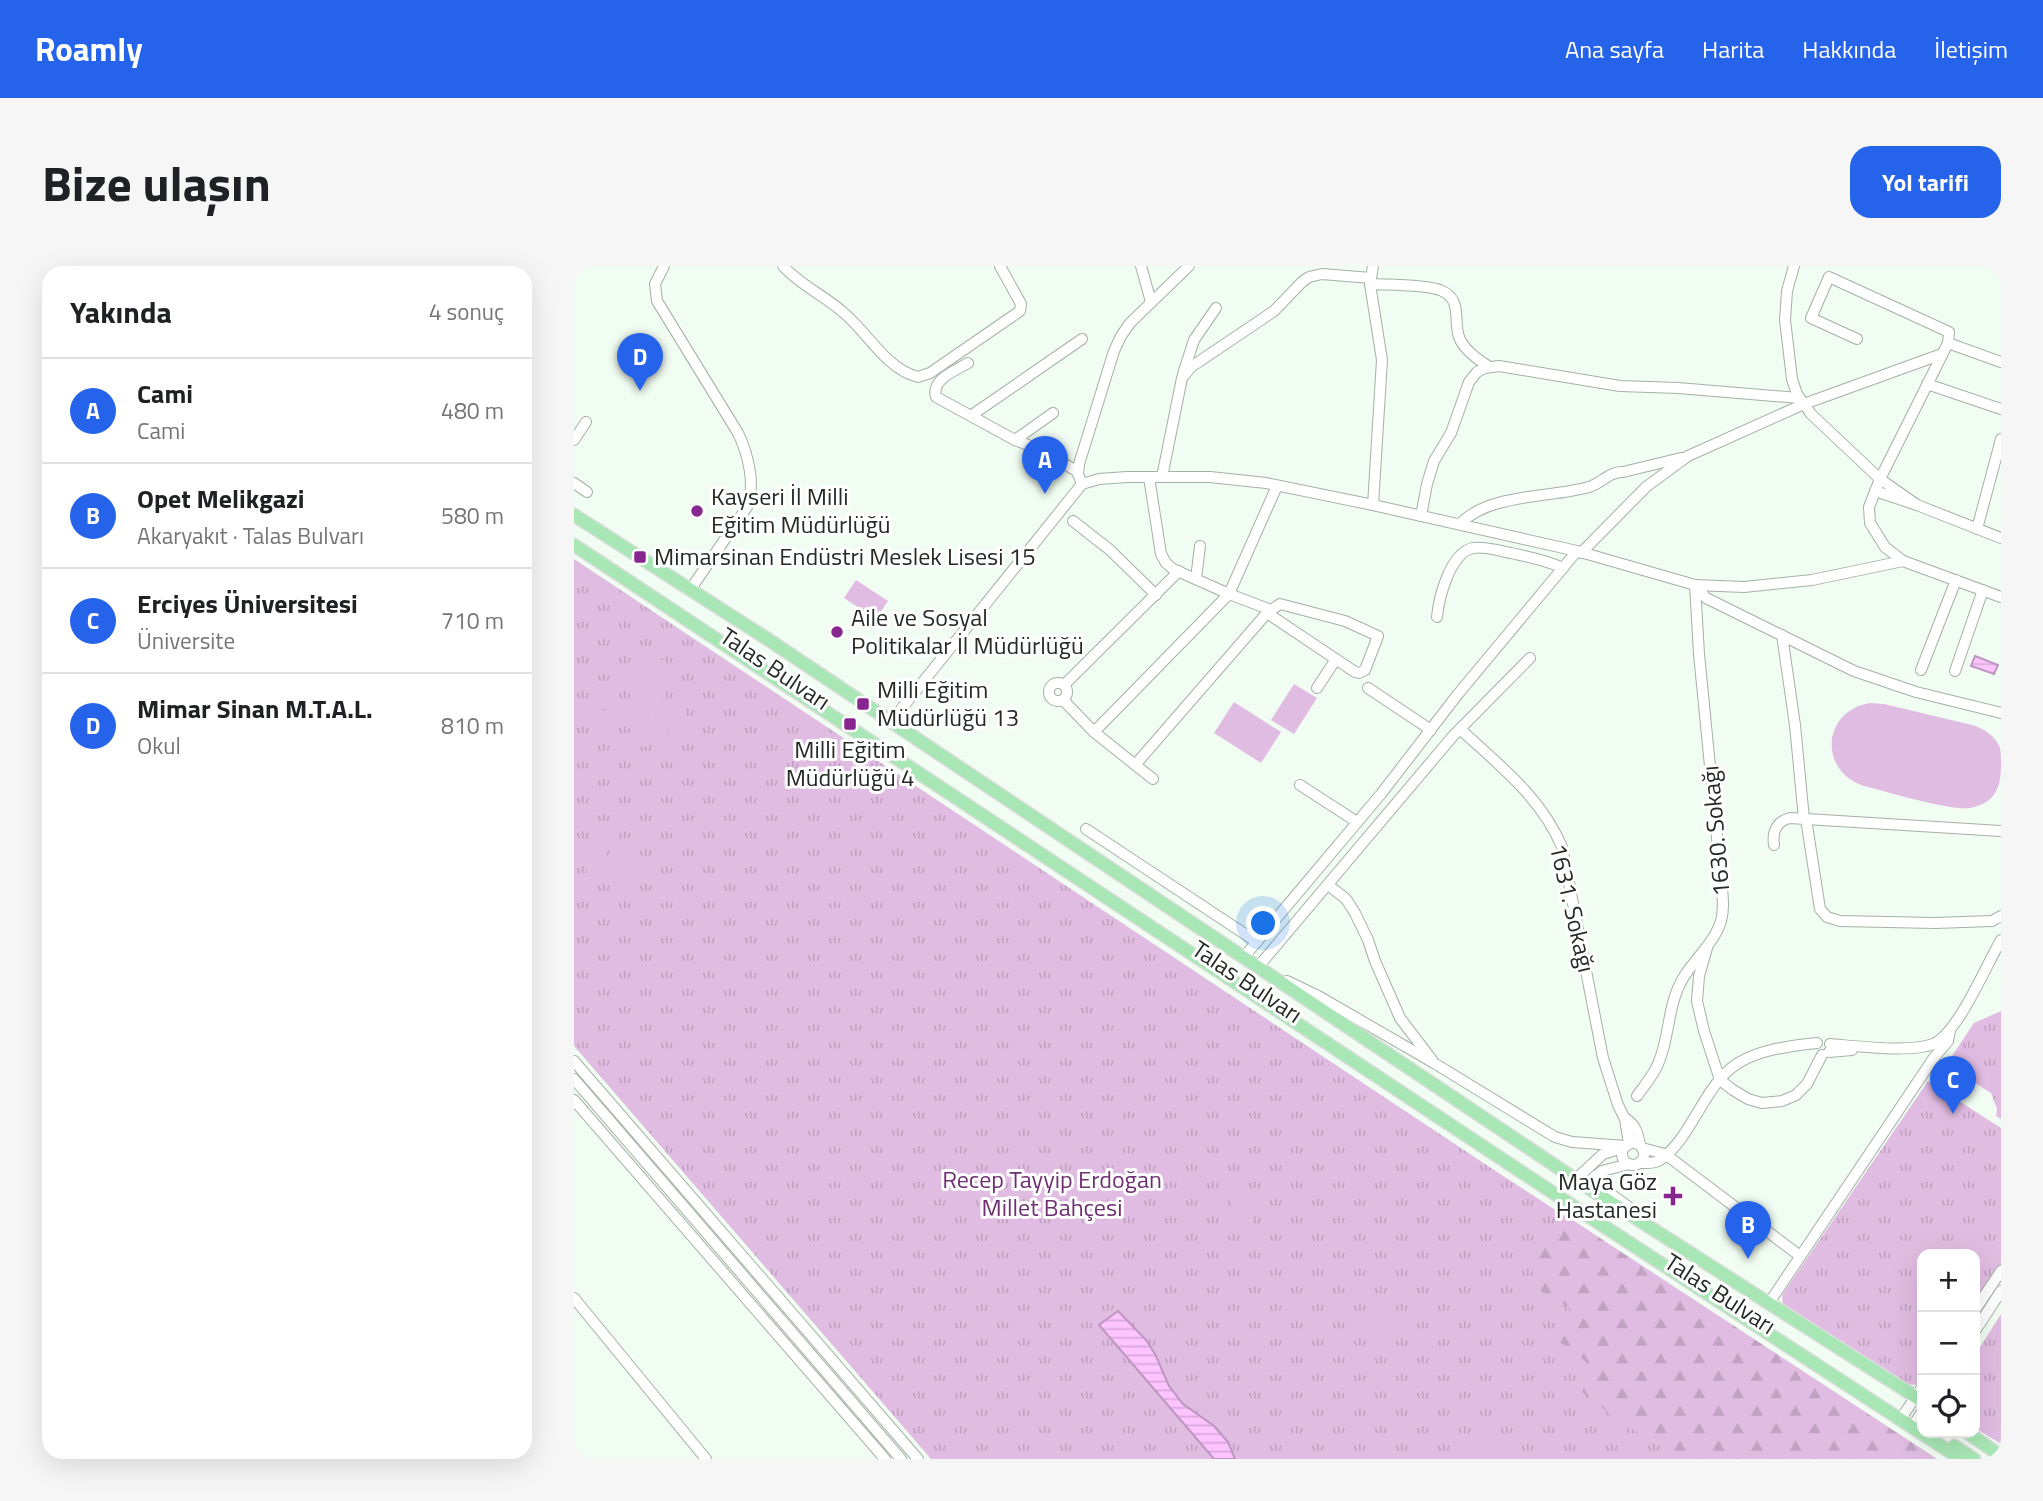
<!DOCTYPE html>
<html lang="tr">
<meta charset="utf-8">
<style>
:root{--surface:#fff;--page:#f6f6f6;--text:#202124;--muted:#757577;--line:#e0e0e0;--accent:#2563eb}
body{margin:0;font-family:"Titillium Web",sans-serif;background:var(--page);color:var(--text)}
.controls{position:absolute;right:21px;bottom:21px;display:grid;overflow:hidden;border-radius:14px;box-shadow:0 7px 28px #0002}
.controls button{width:63px;height:63px;display:grid;place-items:center;padding:0;border:0;border-bottom:2px solid var(--line);background:var(--surface);color:var(--text);font:35px sans-serif}
.you{position:absolute;left:690px;top:658px;width:24px;height:24px;margin:-18px;border:5px solid #fff;border-radius:50%;background:#1a73e8;box-shadow:0 0 0 10px #1a73e833}
.badge{display:grid;place-items:center;width:46px;height:46px;border-radius:50%;background:var(--accent);color:#fff;font-size:23px;font-weight:700}
.pin{position:absolute;translate:-50% -58px;filter:drop-shadow(0 2px 4px #0008)}
.pin::after{content:'';position:absolute;top:37px;width:24px;height:21px;background:inherit;clip-path:polygon(0 0,100% 0,50% 100%)}
.list{margin:0;padding:0;list-style:none}
h2{display:flex;justify-content:space-between;align-items:center;height:91px;margin:0;padding:0 28px;font-size:30px}
h2 small{font-size:23px;font-weight:400;color:var(--muted)}
.list li{display:grid;grid-template-columns:46px 1fr auto;gap:21px;align-items:center;box-sizing:border-box;height:105px;padding:0 28px;border-top:2px solid var(--line)}
.list b{display:block;font-size:26px;white-space:nowrap}
.list p{margin:0;font-size:23px;white-space:nowrap;color:var(--muted)}
.list em{font-size:23px;font-style:normal;color:var(--muted)}
.icon{flex:none;width:38px;height:38px;fill:none;stroke:currentColor;stroke-width:2;stroke-linecap:round;stroke-linejoin:round}
.map{position:relative;flex:none;width:1427px;height:1193px;overflow:hidden;border-radius:21px}
header{display:flex;align-items:center;gap:42px;box-sizing:border-box;height:98px;padding:0 35px;background:var(--accent);color:#fff}
header strong{font-size:33px}
nav{display:flex;gap:38px;margin-inline-start:auto;font-size:24px}
.intro{display:flex;align-items:center;justify-content:space-between;box-sizing:border-box;height:168px;padding:0 42px}
h1{margin:0;font-size:49px}
.button{padding:18px 32px;border-radius:21px;background:var(--accent);color:#fff;font-size:24px;font-weight:700}
main{display:flex;gap:42px;padding:0 42px}
aside{flex:1;background:var(--surface);border-radius:21px;box-shadow:0 7px 28px #0002}
.map>svg:first-child{display:block}
</style>
<header>
<strong>Roamly</strong>
<nav><a>Ana sayfa</a><a>Harita</a><a>Hakkında</a><a>İletişim</a></nav>
</header>
<div class="intro"><h1>Bize ulaşın</h1><a class="button">Yol tarifi</a></div>
<main>
<aside>
<h2>Yakında<small>4 sonuç</small></h2>
<ul class="list">
<li><span class="badge">A</span><div><b>Cami</b><p>Cami</p></div><em>480 m</em></li>
<li><span class="badge">B</span><div><b>Opet Melikgazi</b><p>Akaryakıt · Talas Bulvarı</p></div><em>580 m</em></li>
<li><span class="badge">C</span><div><b>Erciyes Üniversitesi</b><p>Üniversite</p></div><em>710 m</em></li>
<li><span class="badge">D</span><div><b>Mimar Sinan M.T.A.L.</b><p>Okul</p></div><em>810 m</em></li>
</ul>
</aside>
<div class="map">
<svg width="1427" height="1193" viewBox="0 0 1427 1193">
<defs>
<pattern id="grass-tufts" width="24" height="20" patternUnits="userSpaceOnUse" patternTransform="scale(1.75)"><rect width="24" height="20" fill="#e1bce2"/><path d="M3 7l-1-3M5 7V3M7 7l1-3M15 17l-1-3M17 17v-4M19 17l1-3" fill="none" stroke="#c1a2c2"/></pattern>
<pattern id="forest-firs" width="22" height="20" patternUnits="userSpaceOnUse" patternTransform="scale(1.75)"><rect width="22" height="20" fill="#e1bce2"/><path d="M5 1l3.5 6h-7zM16 11l3.5 6h-7z" fill="#c1a2c2"/></pattern>
<pattern id="water-rules" width="6" height="5" patternUnits="userSpaceOnUse" patternTransform="scale(1.75)"><rect width="6" height="5" fill="#fdc4ff"/><path d="M0 2.5h6" fill="none" stroke="#d9a9db"/></pattern>
</defs>
<rect width="100%" height="100%" fill="#f1fdf2"/>
<!-- grass -->
<g fill="url(#grass-tufts)">
<path d="M0,293L914,900L1363,1193H357L0,780Z"/>
<path d="M1427,745V853L1422,850L1423,843L1417,827L1372,799L1400,757Z"/>
<path d="M1354,815L1427,862V1006L1401,1045V988H1348V1119L1331,1118L1209,1038L1208,1029Z"/>
<path d="M1427,1048V1178L1401,1162V1089Z"/>
</g>
<!-- forest -->
<path fill="url(#forest-firs)" d="M991,949L1363,1193H1112L1049,1158L1009,1127L1000,1102L1006,1099L1015,1098L983,1074L997,1043L963,1023C961,1016 958,1008 959,1001C962,985 981,962 991,949Z"/>
<!-- pitch -->
<g fill="#e1bce2">
<path d="M282,314L314,335L302,353L270,332Z"/>
<rect x="75" y="394" width="17" height="38"/>
<path d="M55,395H73V432L56,433Z"/>
<path d="M720,418L743,432L720,468L697,454Z"/>
<path d="M660,436L707,466L687,497L640,467Z"/>
<path d="M1296,437L1310,438L1398,459C1409,462 1422,470 1426,482C1427,487 1427,493 1427,498C1427,521 1422,537 1396,542C1376,545 1314,526 1290,520C1244,505 1248,445 1296,437Z"/>
<rect x="75" y="441" width="18" height="38"/>
<path d="M94,441H111L112,479H94Z"/>
<rect x="56" y="443" width="18" height="38"/>
<path d="M37,444L38,477H17V445Z"/>
<rect x="37" y="574" width="21" height="33"/>
<path d="M12,575H33V607H13Z"/>
<path d="M658,931H679V963H659Z"/>
<rect x="793" y="1034" width="21" height="32"/>
<path d="M924,1177H944L945,1193H924Z"/>
<rect x="902" y="1178" width="20" height="15"/>
</g>
<!-- water -->
<g fill="url(#water-rules)" stroke="#bc96be" stroke-width="2">
<path d="M1401,390L1424,399L1420,408L1397,400Z"/>
<path d="M544,1045L573,1075L582,1090L595,1120L609,1138L640,1160L654,1176L661,1193H640L525,1059Z"/>
</g>
<g fill="none" stroke-linecap="round" stroke-linejoin="round">
<!-- minor casing -->
<g stroke="#a5b0a6" stroke-width="12">
<g id="minor">
<path d="M90,0L81,18L83,35L164,167C174,188 182,219 173,241L116,324"/>
<path d="M209,0C226,19 251,30 270,47C294,67 312,103 344,111L356,107L446,45L447,38L426,0"/>
<path d="M567,0L577,36"/>
<path d="M1220,0L1213,25L1211,54L1218,113L1223,128L1237,148L1306,213L1343,239"/>
<path d="M796,18C814,19 849,18 866,24C889,33 879,53 885,71C890,84 904,94 916,101"/>
<path d="M1283,73L1237,52L1255,11L1375,66L1374,77L1306,213L1295,241L1296,257L1311,281L1329,295L1427,331"/>
<path d="M1374,77L1427,96"/>
<path d="M394,97C381,105 357,113 362,131L441,174L469,185L504,206"/>
<path d="M609,108L620,74L642,42"/>
<path d="M1353,118L1427,143"/>
<path d="M398,149L508,73"/>
<path d="M0,174L12,156"/>
<path d="M441,174L479,147"/>
<path d="M575,211L587,288L592,297L599,303L655,328L697,344"/>
<path d="M588,211L608,112L617,101L700,45L728,16L735,11L748,8L797,12"/>
<path d="M0,217L13,226"/>
<path d="M508,218L504,208L505,198L540,85L547,70L556,57L615,0"/>
<path d="M1301,225L1343,239L1427,272"/>
<path d="M799,239L808,94L796,18L799,0"/>
<path d="M847,250L853,218L860,195L877,167L895,116L903,106L911,102L925,100L949,104L1046,120L1104,122L1225,132"/>
<path d="M499,255L536,284L582,329"/>
<path d="M886,258C915,227 977,232 1015,221C1028,217 1036,205 1049,206L1107,192"/>
<path d="M1403,263L1427,173"/>
<path d="M1007,287L1072,221L1114,190L1230,138L1368,88"/>
<path d="M622,313L626,280"/>
<path d="M1122,319L1132,332L1280,405L1342,426L1427,447"/>
<path d="M863,351C865,331 876,287 899,282C911,280 926,285 937,287C955,291 972,294 989,302"/>
<path d="M1208,369L1221,459L1230,553"/>
<path d="M1347,404L1382,314"/>
<path d="M1381,405L1409,324"/>
<circle cx="484" cy="426" r="9"/>
<path d="M490,419L605,305"/>
<path d="M743,422L762,393"/>
<path d="M794,422L857,464"/>
<path d="M489,434L520,466L579,513"/>
<path d="M316,457L508,218L525,213L553,211H636L692,217L799,239L1003,285L1121,319L1170,321L1238,314L1329,295"/>
<path d="M886,463C925,499 967,531 988,581L1029,792L1044,839L1051,853L1055,878"/>
<path d="M520,466L655,328L703,220"/>
<path d="M561,499L693,347L706,338L771,355L804,370L791,404L785,407L781,406L693,347"/>
<path d="M726,519L783,556"/>
<path d="M1232,553L1246,643L1253,651L1266,655L1361,657L1418,655L1427,650"/>
<path d="M512,563L683,676"/>
<path d="M1200,579C1198,566 1203,555 1216,552L1427,565"/>
<path d="M754,619L772,633L781,647L794,674L801,695L826,752L858,794"/>
<path d="M1133,682L1125,710L1123,735L1130,765L1146,814L1159,824L1174,833L1188,837L1208,835L1222,829L1233,818L1248,789"/>
<path d="M669,692L807,528L884,428L1003,285"/>
<path d="M687,703L684,701L879,470L956,392"/>
<path d="M713,715L746,731L860,797L981,871L998,876L1052,880"/>
<path d="M1256,778C1281,780 1337,787 1359,778C1384,768 1412,699 1427,674"/>
<path d="M1255,786L1278,784"/>
<path d="M0,795L344,1193"/>
<path d="M0,813L327,1193"/>
<path d="M1063,830C1070,820 1079,810 1084,798C1096,771 1093,741 1108,714C1119,694 1140,678 1147,655C1151,641 1148,626 1147,612L1125,388L1121,319"/>
<path d="M0,834L311,1193"/>
<path d="M1052,853C1062,859 1064,868 1066,879"/>
<circle cx="1059" cy="888" r="11"/>
<path d="M1068,882L1091,888L1226,990"/>
<path d="M1065,897C1072,897 1080,898 1086,894C1117,872 1127,828 1156,803C1178,784 1215,780 1243,777"/>
<path d="M1021,910L1030,923L1063,947"/>
<path d="M1002,913L1029,888L1045,883"/>
<path d="M1017,914L1028,905L1055,898"/>
<path d="M0,1032L132,1193"/>
<path d="M1195,1037L1359,793L1374,775L1376,765"/>
<path d="M1401,1044L1427,1005"/>
<path d="M1401,1065L1427,1025"/>
<path d="M1330,1148L1348,1121"/>
<path d="M1342,1155L1348,1146"/>
</g>
</g>
<!-- major casing -->
<g stroke="#dcdddc" stroke-width="15">
<g id="major">
<path d="M0,249L195,374L1013,921L1348,1135"/>
<path d="M0,279L1008,946L1387,1193"/>
<path d="M1394,1167L1427,1190"/>
<path d="M1380,1180L1400,1193"/>
</g>
</g>
<!-- minor -->
<use href="#minor" stroke="#fff" stroke-width="10"/>
<!-- major -->
<use href="#major" stroke="#a8e7b5" stroke-width="12"/>
</g>
<!-- markers -->
<g fill="#88268f" stroke="#fff" stroke-width="2.5">
<circle cx="123" cy="245" r="7"/>
<rect x="59" y="284" width="14" height="14" rx="3.5"/>
<circle cx="263" cy="366" r="7"/>
<rect x="282" y="431" width="14" height="14" rx="3.5"/>
<rect x="269" y="451" width="14" height="14" rx="3.5"/>
<path d="M1095.5 919.5h7v7h7v7h-7v7h-7v-7h-7v-7h7z"/>
</g>
<g text-anchor="middle" stroke-width="6" stroke-linejoin="round" paint-order="stroke">
<!-- poi labels -->
<g font-size="24" fill="#262b27" stroke="#fff" text-anchor="start">
<text x="137" y="239">Kayseri İl Milli<tspan x="137" dy="28">Eğitim Müdürlüğü</tspan></text>
<text x="80" y="299">Mimarsinan Endüstri Meslek Lisesi 15</text>
<text x="277" y="360">Aile ve Sosyal<tspan x="277" dy="28">Politikalar İl Müdürlüğü</tspan></text>
<text x="303" y="432">Milli Eğitim<tspan x="303" dy="28">Müdürlüğü 13</tspan></text>
<text x="276" y="492" text-anchor="middle">Milli Eğitim<tspan x="276" dy="28">Müdürlüğü 4</tspan></text>
<text x="1083" y="924" text-anchor="end">Maya Göz<tspan x="1083" dy="28">Hastanesi</tspan></text>
</g>
<!-- street labels -->
<g font-size="24" fill="#262b27" stroke="#fff">
<text transform="translate(201 403) rotate(34)" y="8">Talas Bulvarı</text>
<text transform="translate(1142 565) rotate(-95)" y="8">1630. Sokağı</text>
<text transform="translate(998 642) rotate(77)" y="8">1631. Sokağı</text>
<text transform="translate(673 716) rotate(34)" y="8">Talas Bulvarı</text>
<text transform="translate(1146 1028) rotate(33)" y="8">Talas Bulvarı</text>
</g>
<!-- park labels -->
<g font-size="24" fill="#6f2f73" stroke="#fff">
<text x="478" y="922">Recep Tayyip Erdoğan<tspan x="478" dy="28">Millet Bahçesi</tspan></text>
</g>
</g>
</svg>
<div class="controls">
<button>+</button>
<button>−</button>
<button><svg class="icon" aria-label="locate" viewBox="0 0 24 24"><circle cx="12" cy="12" r="6"/><path d="M12 2v4M12 18v4M2 12h4M18 12h4"/></svg></button>
</div>
<div class="you"></div>
<div class="pin badge" style="left:471px;top:228px">A</div>
<div class="pin badge" style="left:1174px;top:993px">B</div>
<div class="pin badge" style="left:1379px;top:848px">C</div>
<div class="pin badge" style="left:66px;top:125px">D</div>
</div>
</main>
